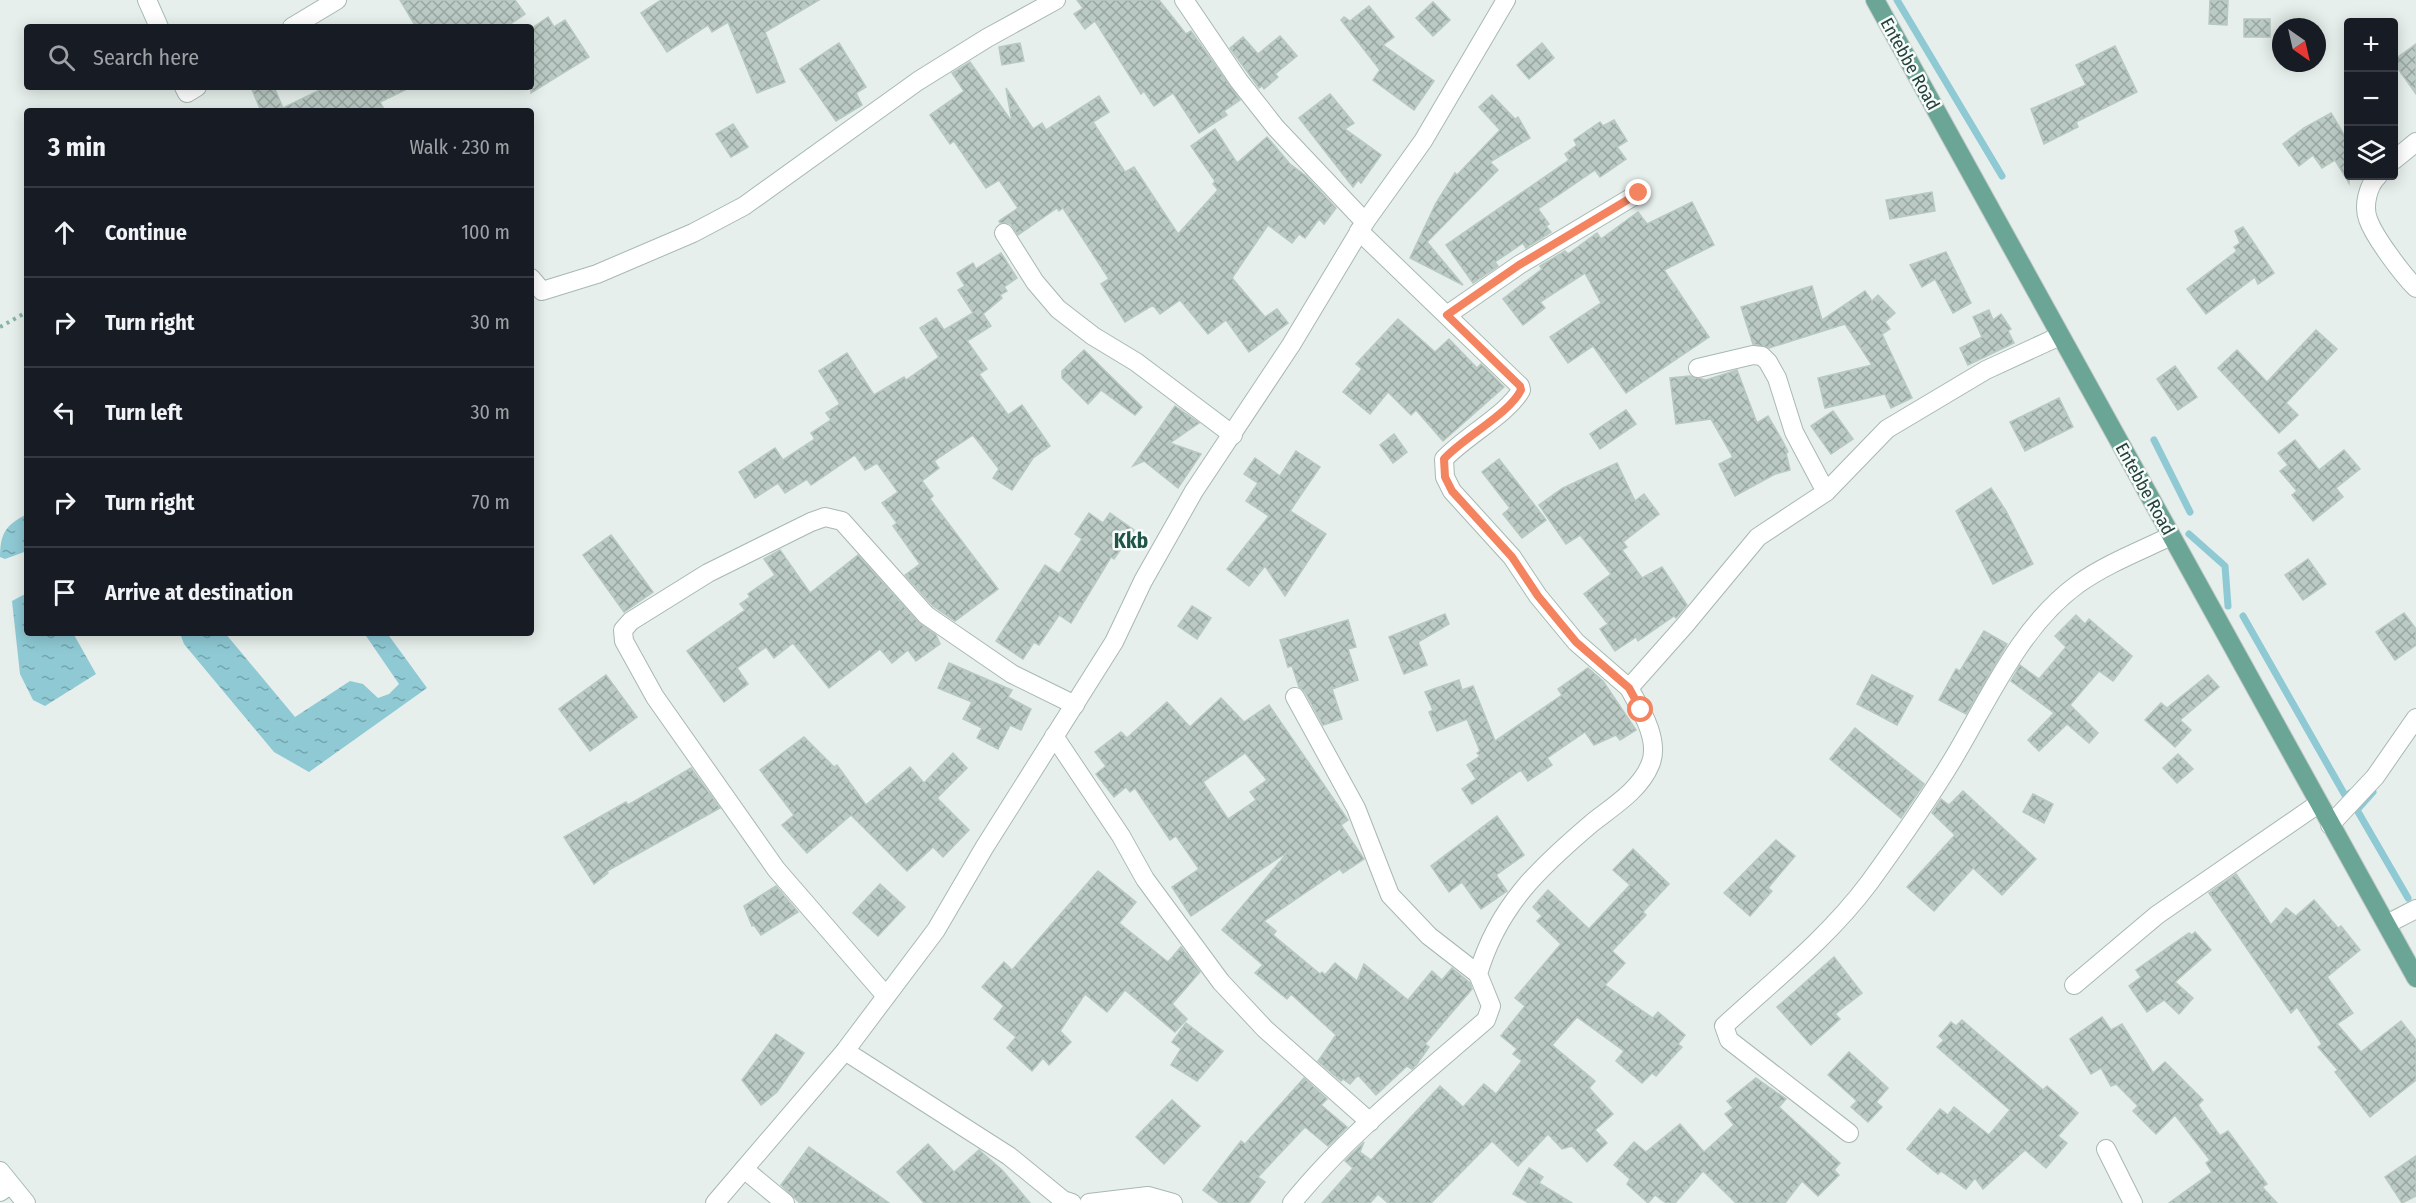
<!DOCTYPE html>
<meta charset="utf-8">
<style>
:root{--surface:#171b24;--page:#242831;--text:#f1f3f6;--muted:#9ea1a6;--line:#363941}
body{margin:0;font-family:"Fira Sans Condensed",sans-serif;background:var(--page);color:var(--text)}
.controls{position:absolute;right:18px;top:18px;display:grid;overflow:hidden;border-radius:6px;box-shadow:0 3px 15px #0003}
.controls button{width:54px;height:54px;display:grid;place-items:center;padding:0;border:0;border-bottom:2px solid var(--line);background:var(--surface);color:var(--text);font:30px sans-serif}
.compass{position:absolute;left:2272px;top:18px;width:54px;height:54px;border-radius:50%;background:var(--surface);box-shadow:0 3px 15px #0003;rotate:146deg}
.stop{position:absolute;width:18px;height:18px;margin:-14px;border:4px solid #f4845f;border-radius:50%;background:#fff}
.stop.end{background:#f4845f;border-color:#fff;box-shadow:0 2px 6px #0008}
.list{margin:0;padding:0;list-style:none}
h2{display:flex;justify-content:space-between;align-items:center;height:78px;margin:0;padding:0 24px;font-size:26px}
h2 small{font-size:20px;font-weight:400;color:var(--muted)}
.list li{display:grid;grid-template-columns:39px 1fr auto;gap:18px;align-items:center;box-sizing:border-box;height:90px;padding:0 24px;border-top:2px solid var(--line)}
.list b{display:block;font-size:22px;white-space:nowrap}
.list em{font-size:20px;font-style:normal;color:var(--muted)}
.icon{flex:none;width:33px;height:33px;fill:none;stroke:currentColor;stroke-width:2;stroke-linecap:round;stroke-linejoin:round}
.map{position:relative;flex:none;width:2416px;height:1203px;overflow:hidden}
.search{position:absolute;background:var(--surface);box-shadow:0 3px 15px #0003;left:24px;top:24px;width:510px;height:66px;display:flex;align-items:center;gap:15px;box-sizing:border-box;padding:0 21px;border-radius:6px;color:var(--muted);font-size:22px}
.panel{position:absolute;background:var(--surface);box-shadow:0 3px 15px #0003;left:24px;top:108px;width:510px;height:528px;border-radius:6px}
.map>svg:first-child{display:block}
</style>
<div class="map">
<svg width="2416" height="1203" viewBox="0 0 2416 1203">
<defs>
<pattern id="water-ripples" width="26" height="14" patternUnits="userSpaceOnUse" patternTransform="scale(1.5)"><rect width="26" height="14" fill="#8ec9d4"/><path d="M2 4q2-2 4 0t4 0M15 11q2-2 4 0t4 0" fill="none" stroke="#74a5ad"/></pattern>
<pattern id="building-cross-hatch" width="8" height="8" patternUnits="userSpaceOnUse" patternTransform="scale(1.5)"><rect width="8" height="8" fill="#bbcac4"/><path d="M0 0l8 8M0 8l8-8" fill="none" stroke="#98a6a0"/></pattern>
</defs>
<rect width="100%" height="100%" fill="#e6efeb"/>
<!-- water -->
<g fill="url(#water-ripples)">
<path d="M27,514V551L5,559L0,557C0,533 6,525 27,514Z"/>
<path d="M27,593V633H73L96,674L45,706L33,700L20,674L12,601Z"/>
<path d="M180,633H225L295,717L350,681L363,684L378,698L389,694L399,684L364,633H387L427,688L309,772L274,752L184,644Z"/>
</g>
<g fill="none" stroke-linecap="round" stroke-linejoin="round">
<!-- stream -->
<g stroke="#8ec9d4" stroke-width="7">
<path d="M1897,0L2002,176"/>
<path d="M2154,440L2190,512"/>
<path d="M2189,534L2225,566L2228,606"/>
<path d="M2243,616L2346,797L2350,793"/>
<path d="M2373,792L2357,810L2408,898"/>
</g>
</g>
<!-- building -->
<g fill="url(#building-cross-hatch)" stroke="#b8c9c2" stroke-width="1.5" fill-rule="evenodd">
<path d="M400,0H515L525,14L506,27H416Z"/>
<path d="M661,0H819L765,32L785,82L757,93L728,22L712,32L708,25L667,52L641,13Z"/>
<path d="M1077,0H1159L1186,34L1191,31L1240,100L1224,111L1227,115L1199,133L1173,93L1154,106L1144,91L1141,94L1095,21L1085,29L1074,14L1083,8Z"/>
<path d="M2210,0H2228L2227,25L2209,24Z"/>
<path d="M1433,2L1450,20L1433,36L1416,18Z"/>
<path d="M1369,6L1394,37L1383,45L1434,81L1414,110L1373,80L1380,70L1341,20L1344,17L1350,21Z"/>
<path d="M548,17L554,27L565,20L589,57L531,93V29Z"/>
<rect x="2244" y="19" width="26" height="18"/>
<path d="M1280,36L1297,56L1275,74L1278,77L1264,89L1262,86L1259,88L1230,48L1243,37L1258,54Z"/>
<path d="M839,43L866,87L856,93L862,105L836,121L800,69Z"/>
<path d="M1020,43L1024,61L1002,65L999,47Z"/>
<path d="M1542,43L1554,58L1529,79L1517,65Z"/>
<path d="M2416,44V94L2394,63V60Z"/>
<path d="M2115,46L2137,92L2076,122L2078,127L2044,144L2031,109L2086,85L2076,65Z"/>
<path d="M970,62L1012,122L1006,88L1033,129L1042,123L1046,130L1099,96L1109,112L1093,122L1125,172L1134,167L1178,234L1218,190L1213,184L1215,181L1191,146L1215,129L1237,163L1267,137L1290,164L1306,176L1336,208L1324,224L1319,219L1305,238L1299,234L1292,243L1268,225L1232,278L1265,317L1277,309L1288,323L1249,352L1226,320L1208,334L1180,300L1160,314L1153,305L1125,322L1101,284L1109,279L1063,208L1059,211L1057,208L1018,235L1010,223H1000L999,221L1018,208L999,180L986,188L954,141L950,144L930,115L964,91L952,73Z"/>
<path d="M251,87H274L283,108L326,87H411L380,102L385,111H261Z"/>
<path d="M1330,94L1354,123L1345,129L1381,155L1361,183L1358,180L1353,187L1299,118Z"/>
<path d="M1492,95L1515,119L1518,117L1530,138L1490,162L1498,170L1427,242L1463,285L1410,258L1436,203L1455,173L1457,175L1500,130L1479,107Z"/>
<path d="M2331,113L2349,143V183L2335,160L2322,168L2313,155L2299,166L2283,144L2304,128Z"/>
<path d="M1614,120L1627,141L1617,147L1626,159L1600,177L1595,170L1538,209L1549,224L1546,226L1551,232L1526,248L1523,243L1495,262L1498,266L1473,283L1446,245L1569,160L1565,154L1577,145L1574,140L1600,122L1603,126Z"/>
<path d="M733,124L748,147L731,157L716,134Z"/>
<path d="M1932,192L1935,211L1890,219L1886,200Z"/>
<path d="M1692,202L1714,245L1664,270L1709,337L1626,393L1593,346L1568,363L1550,337L1601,303L1585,273L1540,302L1545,308L1523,325L1503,299L1542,269L1540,266L1565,251L1568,254L1597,233L1601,239L1638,212L1647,224Z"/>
<path d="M2243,227L2274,273L2258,284L2255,277L2206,314L2187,289L2237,251L2234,247L2240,243L2235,231Z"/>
<path d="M1946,252L1971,303L1953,313L1935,279L1922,287L1910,265Z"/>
<path d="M1001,253L1017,278L1004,287L1007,291L1000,295L1002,298L983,314L991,326L967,341L987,369L979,374L1008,415L1022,405L1050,446L1033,458L1012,490L993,478L999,469L973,435L934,461L939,468L922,481L933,496L930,499L998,589L955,621L933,606L905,575L920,564L893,526L897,523L882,503L898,492L877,463L865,470L855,455L811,485L807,479L785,493L778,483L755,498L739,472L775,448L783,460L815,439L811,433L831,420L826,413L840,404L819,371L847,353L874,395L904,377L906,380L939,357L920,328L936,318L944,330L973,313L958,290L965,286L957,273L973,263L976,269Z"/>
<path d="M1812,286L1822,320L1865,291L1872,301L1878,295L1895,313L1885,322L1890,329L1882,334L1912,398L1891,408L1885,394L1825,408L1818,378L1872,365L1845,324L1769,348L1753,344L1741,307Z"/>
<path d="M1989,310L1993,320L2001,314L2011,329L2008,331L2014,343L1968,365L1960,348L1982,337L1973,317Z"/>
<path d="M1398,319L1435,352L1449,339L1477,368L1481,364L1504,387L1443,441L1416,410L1411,415L1388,392L1370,414L1343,392L1362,369L1356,364Z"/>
<path d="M2316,330L2337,349L2286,403L2298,415L2279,433L2218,368L2237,350L2267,382Z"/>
<path d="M1084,350L1142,407L1135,415L1101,390L1088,404L1062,378V371Z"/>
<path d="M2175,366L2197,397L2178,410L2157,379Z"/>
<path d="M1737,370L1757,423L1768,416L1782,440L1788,452L1786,453L1790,470L1775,474L1735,496L1719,464L1733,457L1711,419L1676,424L1670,378L1690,376L1706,380Z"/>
<path d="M2059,398L2073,427L2025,451L2010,422Z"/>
<path d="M1175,406L1199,423L1170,443L1201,454L1178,488L1144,461L1133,466Z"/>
<path d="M1626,410L1636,424L1600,449L1590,434Z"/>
<path d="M1833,411L1853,439L1831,454L1811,426Z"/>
<path d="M1394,434L1407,452L1393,463L1380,445Z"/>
<path d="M2295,440L2319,470L2344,450L2360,469L2336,488L2343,497L2313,521L2292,495L2297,491L2280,471L2288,465L2278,453Z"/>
<path d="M1296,451L1320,467L1290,511L1326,534L1285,596L1265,566L1249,586L1227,569L1269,516L1246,501L1258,483L1244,474L1255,458L1280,476Z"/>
<path d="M1499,459L1546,520L1522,538L1503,514L1510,508L1482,472Z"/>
<path d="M1617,463L1635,501L1644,494L1659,514L1623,542L1627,547L1622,550L1642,578L1662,567L1687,605L1676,618L1674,616L1638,641L1636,637L1615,651L1600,629L1608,624L1584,594L1611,574L1580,535L1566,544L1539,505L1563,488Z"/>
<path d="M1991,488L2006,511L2033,564L1993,584L1956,511Z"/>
<path d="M1089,513L1103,523L1110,513L1134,530L1114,559L1111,557L1071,623L1059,615L1039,645L1034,642L1023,659L996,641L1045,565L1059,574L1082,539L1075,534Z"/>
<path d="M611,535L653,592L624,612L583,555Z"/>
<path d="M780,550L810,593L858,555L918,622L936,635L940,644L916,661L908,650L892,663L880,649L829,688L793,643L774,658L766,647L737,668L748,684L724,702L687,651L745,610L740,604L750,597L748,594L775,575L764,559Z"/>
<path d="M2308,559L2326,584L2303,600L2285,575Z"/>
<path d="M1192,606L1211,618L1197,639L1178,626Z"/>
<path d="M2404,613L2416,629V645L2395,660L2376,632Z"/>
<path d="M1445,614L1449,624L1418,642L1427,665L1404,674L1389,637Z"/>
<path d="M2076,615L2085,624L2089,619L2132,656L2113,681L2099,671L2070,705L2098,733L2089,743L2067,724L2039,751L2028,740L2054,713L2011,681L2020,665L2039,679L2066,647L2055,636Z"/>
<path d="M1348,620L1356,647L1348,649L1358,680L1332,689L1342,719L1323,725L1305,692L1299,687L1292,666L1288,667L1280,640Z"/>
<path d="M1984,631L2007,644L1966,714L1939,700L1956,669L1960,671Z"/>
<path d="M949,663L1012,690L1008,697L1031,709L1021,730L1010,725L998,749L977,738L982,728L963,719L972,702L938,688Z"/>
<path d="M1588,668L1603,681L1636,730L1620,740L1616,735L1594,745L1585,732L1547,758L1552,765L1528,781L1521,770L1472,804L1462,789L1476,779L1467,765L1480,756L1477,753L1480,751L1467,719L1437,731L1429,712L1433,710L1425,692L1459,680L1462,690L1473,686L1495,741L1562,695L1558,689Z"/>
<path d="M606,675L637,717L590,751L559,709Z"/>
<path d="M1872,675L1913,696L1897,725L1857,704Z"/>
<path d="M2208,675L2219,687L2180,720L2191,730L2175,747L2145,720L2161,703L2167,708Z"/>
<path d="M1221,698L1244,722L1269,705L1348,820L1341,825L1364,859L1343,873L1340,869L1264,921L1276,931L1273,935L1320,974L1322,972L1325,975L1335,963L1357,981L1364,964L1408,1000L1432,971L1442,980L1452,968L1470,983L1472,989L1425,1044L1429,1047L1417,1064L1412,1069L1407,1066L1376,1095L1358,1075L1350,1084L1343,1079L1341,1081L1318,1061L1336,1035L1291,994L1287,999L1255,973L1263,965L1222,930L1289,851L1191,916L1172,887L1199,869L1176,836L1170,840L1135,788L1130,792L1126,787L1114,797L1096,774L1106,766L1095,752L1121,732L1127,738L1167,702L1190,727ZM1245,753L1267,780L1250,792L1256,800L1228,819L1203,782Z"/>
<path d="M1855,728L1924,784L1901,818L1830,759Z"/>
<path d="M804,737L834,767L837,765L866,805L910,767L924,783L953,753L967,768L937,798L969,830L943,857L933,847L907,871L851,815L807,853L782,825L794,815L760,770Z"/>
<path d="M2178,754L2193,769L2177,783L2163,768Z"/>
<path d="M691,768L720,808L607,871L608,873L594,884L564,837L626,802L628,805Z"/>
<path d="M1963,791L2036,859L2002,895L1973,868L1934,911L1907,887L1955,835L1932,813L1941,799L1949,805Z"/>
<path d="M2033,794L2053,804L2044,823L2023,812Z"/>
<path d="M1497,816L1524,855L1496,875L1507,891L1481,909L1462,882L1449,892L1431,866Z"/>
<path d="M1776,840L1795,856L1768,888L1772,891L1750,916L1724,893Z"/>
<path d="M1633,849L1669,884L1643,912L1646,915L1612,951L1625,963L1605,985L1653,1018L1658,1012L1685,1035L1678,1044L1682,1047L1670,1060L1656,1076L1652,1073L1642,1083L1616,1061L1624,1051L1577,1017L1552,1045L1595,1081L1589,1088L1613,1114L1595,1130L1607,1143L1587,1162L1572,1146L1562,1149L1548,1134L1518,1166L1492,1141L1431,1203H1388L1378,1194L1370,1203H1322L1353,1168L1345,1161L1364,1142L1360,1152L1371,1160L1440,1086L1463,1107L1484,1084L1496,1094L1522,1061L1513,1054L1517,1049L1501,1036L1525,1006L1515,998L1561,944L1537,921L1542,916L1533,907L1548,890L1589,929L1630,885L1613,870Z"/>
<path d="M1098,871L1136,902L1119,923L1168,962L1181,947L1200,972L1172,1004L1187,1019L1175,1032L1125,990L1107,1012L1085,994L1060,1031L1071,1042L1049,1065L1043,1058L1032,1071L1007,1048L1016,1037L994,1019L1004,1006L982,987L1004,962L1012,970Z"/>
<path d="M2236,874L2271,925L2286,908L2296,916L2314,900L2338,928L2341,926L2360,950L2327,977L2353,1013L2337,1024L2361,1052L2401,1021L2416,1040V1080L2370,1117L2335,1072L2338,1070L2318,1047L2322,1044L2297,1007L2291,1013L2209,893Z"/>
<path d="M880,884L905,907L878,936L853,913Z"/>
<path d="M776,886L798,912L761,935L754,925L752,926L744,906Z"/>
<path d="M2195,932L2211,950L2175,982L2193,998L2179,1014L2164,1000L2147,1012L2129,986L2141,977L2136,970L2189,933L2192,935Z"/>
<path d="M1834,957L1862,993L1835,1014L1840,1019L1811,1045L1777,1007Z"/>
<path d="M2102,1017L2111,1030L2122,1024L2153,1073L2165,1062L2203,1100L2198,1105L2220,1136L2228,1131L2267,1184L2262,1187L2277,1203H2169L2212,1172L2206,1163L2210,1160L2175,1115L2156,1134L2133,1111L2138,1106L2116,1084L2111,1086L2101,1068L2091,1074L2070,1039Z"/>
<path d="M1962,1020L2043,1090L2047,1086L2078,1113L2058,1136L2067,1143L2046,1168L2025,1150L1983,1189L1975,1178L1966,1189L1941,1171L1938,1174L1907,1149L1940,1109L1948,1115L1954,1107L1989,1135L2010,1110L1937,1047L1944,1040L1939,1036L1951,1022L1956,1026Z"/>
<path d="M1186,1023L1223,1051L1197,1081L1171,1065L1181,1049L1172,1042Z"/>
<path d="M776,1034L804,1053L777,1092L761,1105L742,1080Z"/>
<path d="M1849,1052L1888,1088L1876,1102L1882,1107L1868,1122L1851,1107L1857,1101L1828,1075Z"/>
<path d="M1304,1078L1327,1099L1321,1105L1347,1127L1328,1146L1305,1127L1258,1177L1265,1182L1249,1203H1220L1203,1190L1241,1141L1245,1144Z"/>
<path d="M1756,1078L1786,1099L1779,1107L1840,1163L1834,1170L1839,1175L1818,1196L1802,1181L1785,1203H1736L1703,1171L1675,1203H1666L1655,1195L1648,1203L1627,1184L1630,1179L1614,1165L1634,1142L1646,1152L1680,1124L1704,1152L1734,1125L1725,1114L1733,1108L1727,1101Z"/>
<path d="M1172,1100L1200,1126L1164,1164L1136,1137Z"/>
<path d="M928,1144L954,1172L979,1150L1002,1170L1030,1203H924L897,1172Z"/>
<path d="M809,1147L889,1203H800L781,1185Z"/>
<path d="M2416,1156V1196L2402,1203L2385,1177Z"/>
<path d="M1529,1168L1543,1177L1539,1183L1572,1203H1529L1513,1194Z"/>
</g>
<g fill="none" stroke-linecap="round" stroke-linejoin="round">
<!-- street casing -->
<g stroke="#a8b8b2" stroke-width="20">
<g id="street">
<path d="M147,0L159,27"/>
<path d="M1184,0L1239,81L1276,128L1365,222"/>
<path d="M292,27L337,0"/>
<path d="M184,87L187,93L197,87"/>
<path d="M2394,160L2416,142"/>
<path d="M2378,176C2368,185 2363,206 2368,219C2374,237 2403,275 2416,288"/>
<path d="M1359,231L1520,386L1521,390C1509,413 1464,437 1444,459L1445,477L1452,491L1512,557L1538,596L1576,642L1629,688"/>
<path d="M1004,233L1035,282L1058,309L1093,336L1136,362L1233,435"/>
<path d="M531,278L542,291L597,274L693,233L744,206L918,81L987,38L1056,0"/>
<path d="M1447,315L1519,265L1639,193"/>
<path d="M1698,368L1753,355L1762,356L1768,362L1777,378L1794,432L1826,492"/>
<path d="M1295,697L1356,808L1390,895L1429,936L1478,974"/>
<path d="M1054,736L1121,836L1145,879L1221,982L1265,1029L1370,1122"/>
<path d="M2330,825L2375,777L2416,718"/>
<path d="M2387,924L2416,909"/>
<path d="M2074,985L2157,915L2318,804"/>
<path d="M886,996L776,869L655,697L624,641L623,630L631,621L708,573L811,522L825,517L842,521L926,615L1012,674L1075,705"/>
<path d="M845,1051L1009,1156L1063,1200L1072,1203"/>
<path d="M1849,1133L1729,1040L1724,1026C1774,980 1828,938 1869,883C1898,843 1927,802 1953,759C1989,699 2020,626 2078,584C2106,564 2140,551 2171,536"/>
<path d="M2106,1149L2133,1203"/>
<path d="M744,1169L785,1203"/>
<path d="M0,1192L10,1185"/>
<path d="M715,1203L845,1051L936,930L984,848L1114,642L1143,581L1194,491L1291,345L1365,222L1423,141L1506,0"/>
<path d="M1089,1203L1148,1196L1173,1203"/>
<path d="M1292,1203C1348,1134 1419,1078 1486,1020L1491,1006L1478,974C1498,906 1539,868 1592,823C1612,807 1640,790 1650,765C1661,741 1640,708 1629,688L1685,625L1758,537L1826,492L1887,429L1986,370L2060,336"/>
</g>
</g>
<!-- secondary casing -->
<g stroke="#a4bbb3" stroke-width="20">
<path id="secondary" d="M0,1171L26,1203"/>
</g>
<!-- primary casing -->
<g stroke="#c2cac8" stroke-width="20">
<path id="primary" d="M1875,0L2416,978"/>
</g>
<!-- path -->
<path stroke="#86b3a5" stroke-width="4" stroke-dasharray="3 4.5" stroke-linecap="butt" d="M0,327L27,312"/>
<!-- street -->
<use href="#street" stroke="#fff" stroke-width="18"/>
<!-- secondary -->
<use href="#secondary" stroke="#fff" stroke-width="18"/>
<!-- primary -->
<use href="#primary" stroke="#6aa596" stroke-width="18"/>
</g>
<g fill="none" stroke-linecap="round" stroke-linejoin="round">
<!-- route -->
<path stroke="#f4845f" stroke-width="8" d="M1639,193L1519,265L1447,315L1520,386L1521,390C1509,414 1464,437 1444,459L1445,477L1452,491L1512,557L1538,596L1576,642L1629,688L1641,710"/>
</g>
<g text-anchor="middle" stroke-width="5" stroke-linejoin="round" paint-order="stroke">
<!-- street labels -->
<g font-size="18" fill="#24423a" stroke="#f7fbf9">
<text transform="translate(1910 64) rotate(61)" y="6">Entebbe Road</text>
<text transform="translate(2145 489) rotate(61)" y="6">Entebbe Road</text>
</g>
<!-- quarter labels -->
<g font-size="21" font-weight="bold" fill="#1f5548" stroke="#f7fbf9">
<text x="1131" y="548">Kkb</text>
</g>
</g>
</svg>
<div class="controls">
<button>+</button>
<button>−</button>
<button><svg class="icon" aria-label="layers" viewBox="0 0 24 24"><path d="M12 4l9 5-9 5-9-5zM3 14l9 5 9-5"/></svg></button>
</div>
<svg class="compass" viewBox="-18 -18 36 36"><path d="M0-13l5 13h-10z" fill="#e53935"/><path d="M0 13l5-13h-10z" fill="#9ea1a6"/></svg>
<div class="stop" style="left:1641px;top:710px"></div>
<div class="stop end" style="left:1639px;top:193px"></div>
<div class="search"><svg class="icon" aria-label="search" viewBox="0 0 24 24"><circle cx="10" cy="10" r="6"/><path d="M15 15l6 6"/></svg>Search here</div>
<section class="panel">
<h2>3 min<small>Walk · 230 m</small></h2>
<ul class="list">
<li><svg class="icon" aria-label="ahead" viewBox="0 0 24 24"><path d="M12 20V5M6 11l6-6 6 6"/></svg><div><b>Continue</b></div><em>100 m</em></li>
<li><svg class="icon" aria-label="right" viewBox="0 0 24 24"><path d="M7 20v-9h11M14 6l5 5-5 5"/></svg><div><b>Turn right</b></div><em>30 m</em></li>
<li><svg class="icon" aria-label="left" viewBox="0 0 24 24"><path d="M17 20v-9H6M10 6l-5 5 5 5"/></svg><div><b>Turn left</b></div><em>30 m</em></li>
<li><svg class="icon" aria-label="right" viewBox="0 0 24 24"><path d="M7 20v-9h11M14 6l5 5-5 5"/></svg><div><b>Turn right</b></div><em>70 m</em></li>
<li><svg class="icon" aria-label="arrive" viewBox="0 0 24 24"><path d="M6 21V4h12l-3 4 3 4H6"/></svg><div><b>Arrive at destination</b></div></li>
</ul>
</section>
</div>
